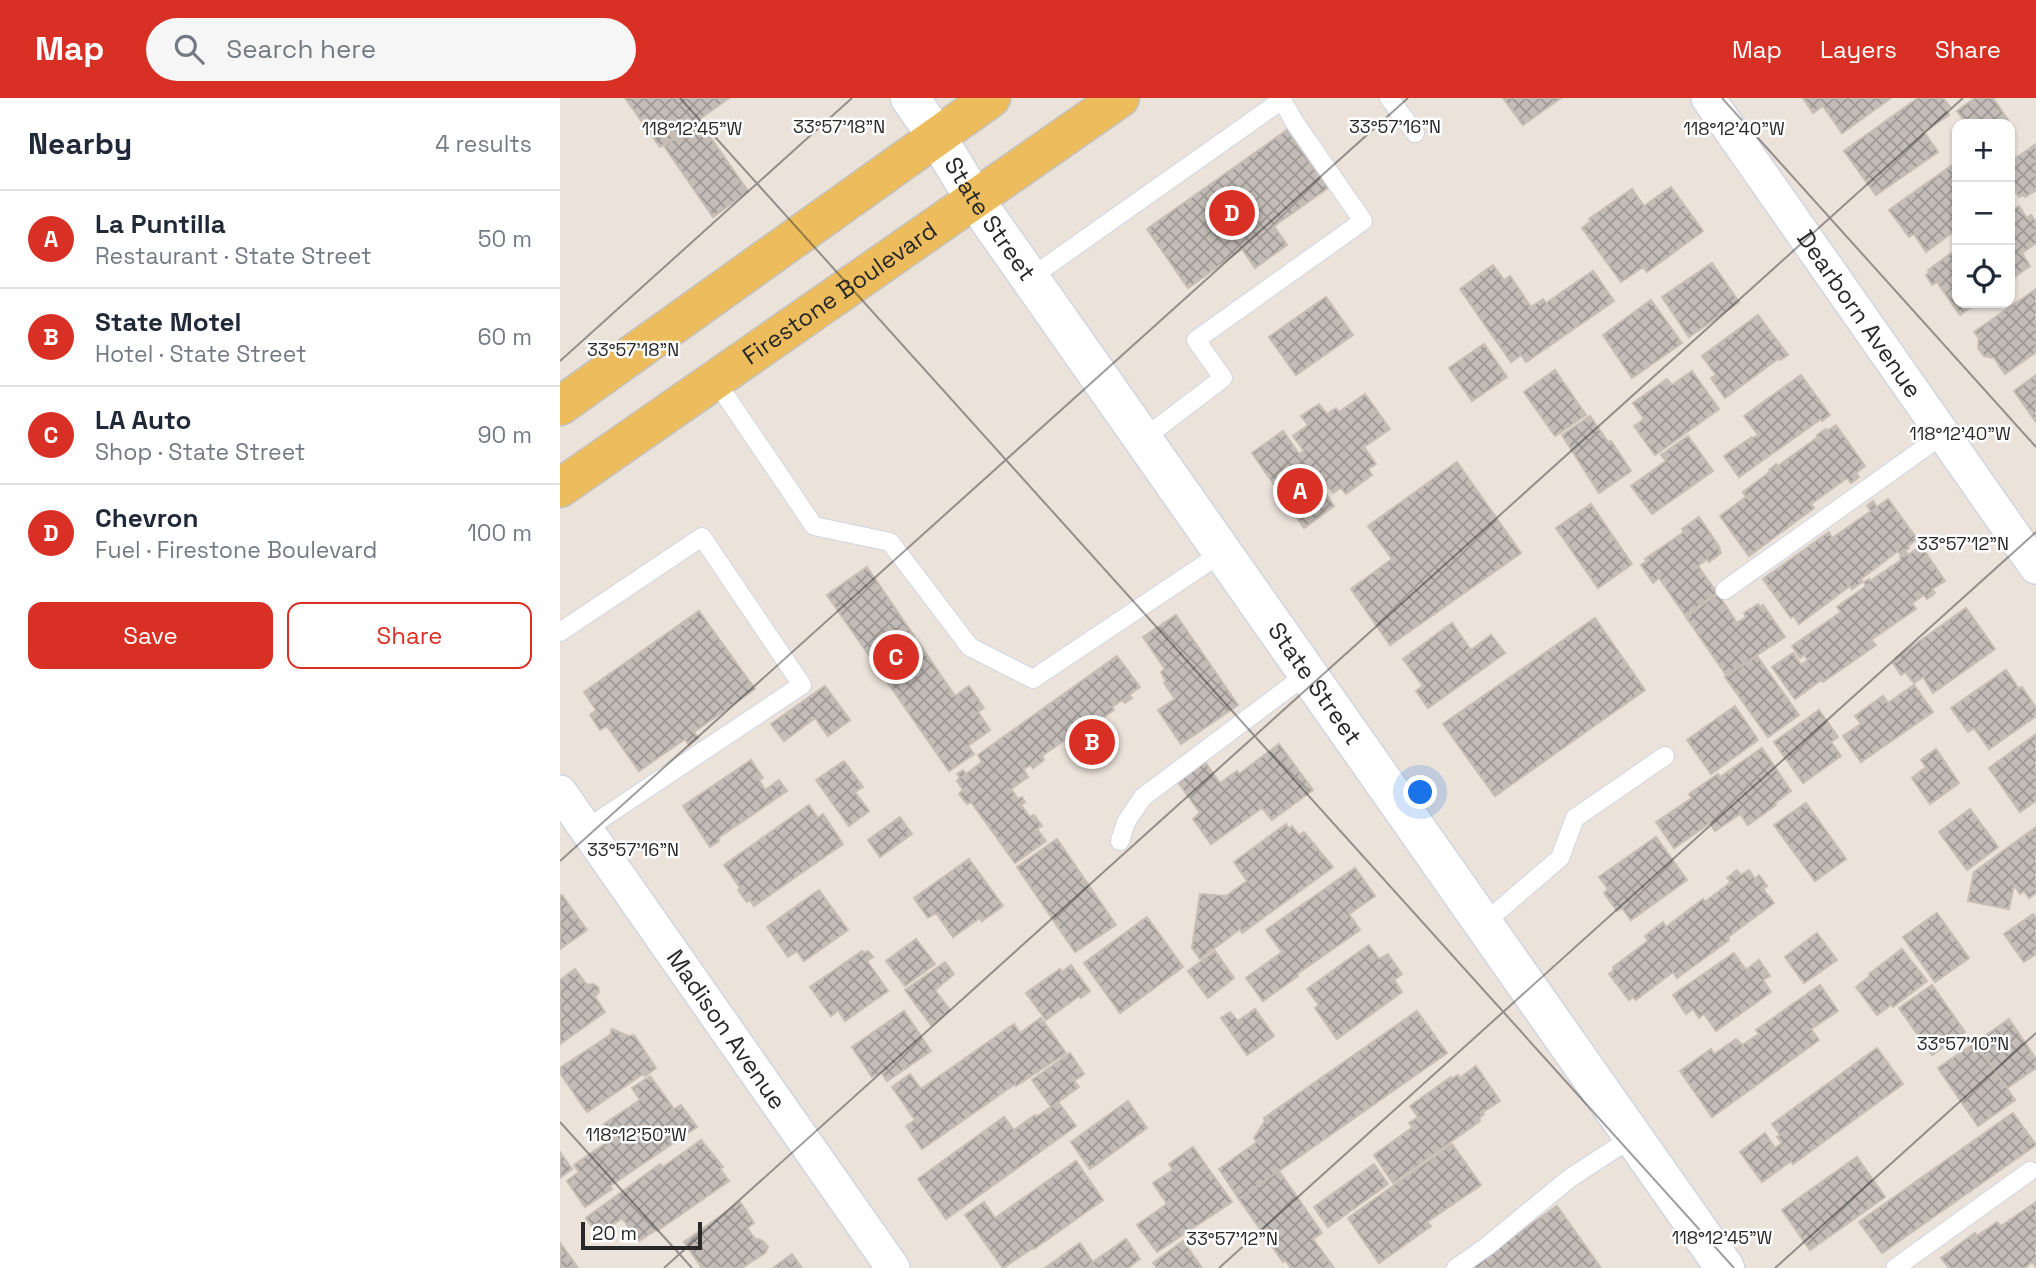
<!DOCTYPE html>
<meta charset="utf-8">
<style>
:root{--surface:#fff;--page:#f6f6f7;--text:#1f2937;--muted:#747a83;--line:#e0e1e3;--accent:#d93025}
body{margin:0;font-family:"Space Grotesk",sans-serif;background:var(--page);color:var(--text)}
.controls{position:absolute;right:21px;top:21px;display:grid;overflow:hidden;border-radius:14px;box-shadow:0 2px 5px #0004}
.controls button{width:63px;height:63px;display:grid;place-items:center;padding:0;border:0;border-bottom:2px solid var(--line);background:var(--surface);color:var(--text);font:35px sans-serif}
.scale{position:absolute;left:21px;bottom:18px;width:121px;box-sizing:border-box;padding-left:7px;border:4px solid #282828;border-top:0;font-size:19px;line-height:24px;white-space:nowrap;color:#282828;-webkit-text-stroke:5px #fff;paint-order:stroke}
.you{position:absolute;left:861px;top:695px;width:24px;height:24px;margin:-18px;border:5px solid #fff;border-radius:50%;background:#1a73e8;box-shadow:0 0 0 10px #1a73e833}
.badge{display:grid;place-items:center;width:46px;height:46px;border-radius:50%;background:var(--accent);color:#fff;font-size:23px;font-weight:700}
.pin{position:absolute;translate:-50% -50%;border:4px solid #fff;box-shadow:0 2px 7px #0006}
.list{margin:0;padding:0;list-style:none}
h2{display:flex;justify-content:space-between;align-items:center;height:91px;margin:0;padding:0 28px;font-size:30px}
h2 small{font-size:23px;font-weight:400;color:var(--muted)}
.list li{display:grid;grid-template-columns:46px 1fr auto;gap:21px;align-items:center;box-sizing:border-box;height:98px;padding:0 28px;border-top:2px solid var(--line)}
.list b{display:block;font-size:26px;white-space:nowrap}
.list p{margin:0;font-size:23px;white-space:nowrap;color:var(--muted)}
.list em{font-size:23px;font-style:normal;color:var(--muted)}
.actions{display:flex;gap:14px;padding:21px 28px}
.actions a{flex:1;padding:16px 0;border:2px solid var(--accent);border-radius:14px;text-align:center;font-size:24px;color:var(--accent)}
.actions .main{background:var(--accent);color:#fff}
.icon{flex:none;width:38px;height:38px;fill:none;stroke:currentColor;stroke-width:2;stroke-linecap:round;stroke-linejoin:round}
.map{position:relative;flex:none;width:1476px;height:1170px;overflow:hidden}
header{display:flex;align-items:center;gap:42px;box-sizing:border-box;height:98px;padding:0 35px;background:var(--accent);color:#fff}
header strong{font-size:33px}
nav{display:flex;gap:38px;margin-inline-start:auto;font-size:24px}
.search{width:490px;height:63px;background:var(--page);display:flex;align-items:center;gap:18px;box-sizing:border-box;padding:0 24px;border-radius:38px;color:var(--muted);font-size:26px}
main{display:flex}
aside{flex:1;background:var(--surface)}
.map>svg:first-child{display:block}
</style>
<header>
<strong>Map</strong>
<div class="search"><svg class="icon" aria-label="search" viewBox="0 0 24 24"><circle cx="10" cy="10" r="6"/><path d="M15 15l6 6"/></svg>Search here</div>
<nav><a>Map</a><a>Layers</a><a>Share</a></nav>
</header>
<main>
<aside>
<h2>Nearby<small>4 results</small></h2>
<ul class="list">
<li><span class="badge">A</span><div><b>La Puntilla</b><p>Restaurant · State Street</p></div><em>50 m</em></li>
<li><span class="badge">B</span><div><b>State Motel</b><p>Hotel · State Street</p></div><em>60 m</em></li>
<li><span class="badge">C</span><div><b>LA Auto</b><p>Shop · State Street</p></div><em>90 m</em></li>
<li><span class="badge">D</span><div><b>Chevron</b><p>Fuel · Firestone Boulevard</p></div><em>100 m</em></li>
</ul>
<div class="actions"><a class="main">Save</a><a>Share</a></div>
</aside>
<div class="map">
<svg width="1476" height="1170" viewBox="0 0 1476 1170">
<defs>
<pattern id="building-cross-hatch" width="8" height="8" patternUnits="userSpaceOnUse" patternTransform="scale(1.75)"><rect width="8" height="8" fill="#c3bcb7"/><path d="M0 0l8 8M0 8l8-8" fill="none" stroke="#9e9995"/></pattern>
</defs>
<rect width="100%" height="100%" fill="#ebe2da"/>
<!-- building -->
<g fill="url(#building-cross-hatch)" stroke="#c6beb4" stroke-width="2">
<path d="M65,0H169L100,49Z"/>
<path d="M943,0H1001L963,27Z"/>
<path d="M1243,0H1331L1282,35L1263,8L1253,15Z"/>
<path d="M1358,0H1383L1390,9L1386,11L1389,17L1364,34L1378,54L1316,97L1284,53Z"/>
<path d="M1415,0H1433L1448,22L1442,26H1407L1397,13Z"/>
<path d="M139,23L188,93L153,119L104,48Z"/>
<path d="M727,32L768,90L714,128L727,147L695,170L682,151L628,190L587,131Z"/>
<path d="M1476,46V92L1465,99L1463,97L1459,99L1450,85V64Z"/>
<path d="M1391,68L1395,74L1397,73V131L1366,154L1354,136L1349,139L1329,112Z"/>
<path d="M1111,89L1143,133L1087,174L1083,169L1061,184L1022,130L1031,123L1029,121L1072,91L1084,108Z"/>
<path d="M1459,108L1467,120L1471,117L1476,124V145L1462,155L1470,168L1450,182V114Z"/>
<path d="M1397,151V205H1417L1400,217L1377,184L1372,187L1366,177L1370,174L1368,172Z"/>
<path d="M1152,165L1179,204L1129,239L1102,199Z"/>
<path d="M933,167L944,182L950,178L971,209L983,201L986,205L1033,173L1054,203L966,264L961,257L951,264L900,191Z"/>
<path d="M1476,191V254L1445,276L1434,260L1424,258L1418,250L1419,240L1414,234Z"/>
<path d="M766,199L793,237L736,277L709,239Z"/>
<path d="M1091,202L1122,245L1072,280L1043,237Z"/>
<path d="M1198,217L1228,257L1220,262L1219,260L1165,300L1151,280L1156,277L1142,258Z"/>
<path d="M924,246L947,279L912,303L889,270Z"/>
<path d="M995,272L1026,317L995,338L964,294Z"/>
<path d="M1132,273L1159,311L1095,357L1074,328L1084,321L1073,305L1107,281L1112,287Z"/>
<path d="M1241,277L1270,317L1262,323L1261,321L1179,379L1164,358L1192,339L1193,340L1198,337L1184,318Z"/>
<path d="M1476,277V324L1454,293Z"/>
<path d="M805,296L830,331L804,349L816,366L808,371L812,377L786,396L781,390L773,395L763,381L758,384L774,408L744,430L692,355L723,333L739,356L744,353L733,338L748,327L741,318L759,306L767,316L776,310L779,314Z"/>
<path d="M1030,318L1048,344L1051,343L1071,373L1039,395L1002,337Z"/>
<path d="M1276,327L1305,368L1296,375L1299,379L1291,385L1287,380L1251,406L1254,410L1189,458L1160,418L1186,399L1183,394L1211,373L1209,372L1216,366L1218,368L1258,339L1257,337L1266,331L1267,333Z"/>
<path d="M1128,338L1153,373L1092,416L1071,388L1106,363L1101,357Z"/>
<path d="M897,364L961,455L830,547L791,491L832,461L808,428Z"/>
<path d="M1328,401L1357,441L1348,448L1349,450L1340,456L1338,453L1301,481L1302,484L1292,491L1290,488L1239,526L1234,518L1231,520L1203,481L1269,434L1272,440L1311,413L1307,408L1313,403L1317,409Z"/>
<path d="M1031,406L1072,466L1038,490L996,430Z"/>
<path d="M1139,419L1160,450L1159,451L1161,455L1149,464L1147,461L1138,468L1157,495L1125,517L1099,480L1093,485L1081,467L1087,463L1085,461L1124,434L1122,431Z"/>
<path d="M1361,448L1385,483L1372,491L1375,495L1367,501L1364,497L1352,505L1356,511L1311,542L1316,547L1263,584L1261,582L1235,601L1212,569L1233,555L1241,567L1248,562L1244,557L1240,560L1232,548L1281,514L1277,509L1306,488L1304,484L1309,481L1310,483L1341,462L1340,459L1346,454L1348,457Z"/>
<path d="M307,469L395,598L409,588L424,610L418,614L430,632L408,648L414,656L389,673L267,497Z"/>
<path d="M1158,496L1177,525L1186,519L1184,515L1198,506L1200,509L1203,507L1225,539L1166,577L1126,519Z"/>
<path d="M1406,510L1435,551L1373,595L1363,579L1354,585L1345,574L1341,577L1333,565L1337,562L1336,560Z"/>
<path d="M139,513L195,591L134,634L138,640L129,647L125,641L79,673L47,628L40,632L30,617L36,612L24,594Z"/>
<path d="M616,517L678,607L621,646L598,612L615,601L604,585L606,584L601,574L605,571L583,539Z"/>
<path d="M1035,520L1085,592L935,698L883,626Z"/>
<path d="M892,525L911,552L931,537L945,555L868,610L856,593L863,588L843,561Z"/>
<path d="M557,558L580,589L569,597L572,600L565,605L562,602L552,609L554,612L541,621L539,618L518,634L521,638L510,646L506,641L482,658L484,662L473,670L471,667L463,671L468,679L451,691L458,701L462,699L465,704L461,707L470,719L474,717L482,728L477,731L486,743L455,765L411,704L407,706L399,696L403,692L397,683L400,680L397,676L403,672L406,676L422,664L418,657Z"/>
<path d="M1197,558L1239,617L1208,639L1165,579Z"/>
<path d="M1446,572L1459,591L1462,589L1476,610V618L1429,651L1414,630L1408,634L1391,610Z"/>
<path d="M1354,587L1373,614L1301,664L1283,638L1301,626L1295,618L1323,598L1328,605Z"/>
<path d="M265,588L290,622L268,638L255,620L224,643L211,626Z"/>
<path d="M1175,608L1198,642L1151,676L1127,642Z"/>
<path d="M1259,612L1278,639L1271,644L1281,658L1243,685L1214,644Z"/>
<path d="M1476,636V703L1460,714L1429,670Z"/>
<path d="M719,646L753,692L712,722L702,710L651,746L633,721L640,715L615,680L642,660L660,685L677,673L679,676Z"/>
<path d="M1202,650L1231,693L1215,705L1216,707L1188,727L1180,716L1155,733L1150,725L1114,750L1096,724L1132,700L1129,696L1158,676L1160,679Z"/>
<path d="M1376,651L1399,685L1370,706L1352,680L1366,669L1361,662Z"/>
<path d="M191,662L203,680L199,682L205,692L219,682L227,693L158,740L159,743L150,749L123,708Z"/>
<path d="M284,663L303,689L295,694L309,713L289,728L256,682Z"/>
<path d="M1246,705L1286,761L1255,783L1214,727Z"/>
<path d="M249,707L258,720L263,716L283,746L194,808L190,802L187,804L178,792L180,790L164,767Z"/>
<path d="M1410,711L1438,749L1407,772L1379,734Z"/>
<path d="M340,719L352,736L320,759L308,742Z"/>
<path d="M726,726L729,731L732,728L739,737L744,734L773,769L682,835L680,831L640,861L632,850L640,796L666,798L687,783L674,764Z"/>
<path d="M1476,729V795L1469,800L1464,793L1460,796L1454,787L1449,811L1408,803L1414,774Z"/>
<path d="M1096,739L1127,782L1071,822L1062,810L1057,813L1044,795L1048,791L1039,779Z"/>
<path d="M497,741L556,827L515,854L457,769Z"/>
<path d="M409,761L443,808L422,823L420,820L393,839L376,815L368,820L354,800Z"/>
<path d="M795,770L815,798L789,816L800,832L737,876L738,878L703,903L686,880L722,854L706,832Z"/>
<path d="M1177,772L1181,777L1189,772L1195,781L1199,777L1207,788L1203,791L1214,805L1168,839L1169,842L1117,880L1113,874L1076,902L1073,899L1069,902L1049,876L1054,872L1053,869L1088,843L1085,838L1103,824L1106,829L1143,801L1145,804L1171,784L1167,780Z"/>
<path d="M259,792L288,832L244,863L237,853L228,859L207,829Z"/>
<path d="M2,797L27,832L0,851V798Z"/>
<path d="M1377,815L1409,860L1375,884L1343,839Z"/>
<path d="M1473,816L1476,820V856L1464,864L1444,836Z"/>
<path d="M587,819L623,869L560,915L524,865Z"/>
<path d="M1257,835L1277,862L1244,885L1225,859Z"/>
<path d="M356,841L375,866L345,888L326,863Z"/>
<path d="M809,847L819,861L828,856L842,876L834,882L842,894L777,941L755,910L759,907L747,891Z"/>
<path d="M1342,851L1367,883L1333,909L1331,907L1317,917L1296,889L1310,878L1309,876Z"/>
<path d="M302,853L304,855L308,853L313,859L307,863L328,893L285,923L278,912L271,918L250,889Z"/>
<path d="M655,853L674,880L648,900L628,873Z"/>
<path d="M1174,855L1186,872L1199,862L1210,878L1203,882L1211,894L1156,933L1144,916L1139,920L1133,911L1126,916L1113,897Z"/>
<path d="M385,864L394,876L375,892L390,912L371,927L345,892Z"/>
<path d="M511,867L530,893L521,900L519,898L486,922L466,895L500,871L502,874Z"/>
<path d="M15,871L27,887L33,886L38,889L39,894L35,899L45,914L0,946V882Z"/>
<path d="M1260,887L1278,913L1251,931L1259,942L1152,1019L1120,973L1151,951L1154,956L1176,941L1182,947L1199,936L1196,932Z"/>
<path d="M1372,887L1405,934L1372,957L1339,910Z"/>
<path d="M695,911L714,938L687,957L661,920L670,914L678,923Z"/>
<path d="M344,913L371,953L327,983L321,974L312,979L292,949Z"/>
<path d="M857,913L887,955L679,1101L659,1071L697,1044L694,1040L705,1023L704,1020Z"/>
<path d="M481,920L506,955L456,988L455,986L362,1051L346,1028L355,1022L332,989L350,976L361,991L454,926L460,935Z"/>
<path d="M1449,921L1476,961V970L1447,990L1415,945Z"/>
<path d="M52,931L68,938L74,937L96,970L85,978L83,976L27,1014L0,975V970L50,937Z"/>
<path d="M1415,945L1455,1002L1418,1028L1378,970Z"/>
<path d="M1317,950L1343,986L1233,1066L1231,1063L1202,1084L1180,1054L1205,1035L1215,1050L1222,1045L1217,1039L1220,1037L1212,1026Z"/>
<path d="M510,955L524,976L514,983L519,989L498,1004L516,1028L386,1121L358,1081L444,1019L454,1032L475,1017L476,1019L491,1009L472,982Z"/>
<path d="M916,968L940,1003L923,1014L924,1016L919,1020L920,1023L833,1085L814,1057L853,1029L849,1025L858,1019L850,1008L891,979L892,981L898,977L900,980Z"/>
<path d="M90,978L114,1011L121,1007L137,1029L50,1088L52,1091L25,1109L7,1083L19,1074L14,1067L53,1040L44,1026L80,1002L72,990Z"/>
<path d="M568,1003L587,1030L530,1071L511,1044Z"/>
<path d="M1453,1015L1476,1047L1322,1155L1299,1124Z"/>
<path d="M141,1042L163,1069L160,1071L169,1083L97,1133L96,1132L79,1143L62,1120L38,1137L26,1120L100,1066L103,1069Z"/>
<path d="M892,1046L921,1087L867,1124L871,1128L819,1165L788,1120Z"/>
<path d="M633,1049L672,1104L597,1154L577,1127L607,1106L593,1085L613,1072L609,1066Z"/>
<path d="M0,1054L12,1071L0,1080Z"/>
<path d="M1297,1059L1325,1099L1250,1152L1222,1112Z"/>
<path d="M516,1063L543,1102L474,1151L473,1150L443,1170L405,1117L424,1104L435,1120Z"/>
<path d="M814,1066L828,1086L768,1129L754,1109Z"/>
<path d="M719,1073L762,1135L753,1141L774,1170H731L725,1162L723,1164L679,1101Z"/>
<path d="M180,1104L194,1125L187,1130L196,1142L198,1141L203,1143L208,1149L205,1155L182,1170H142L124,1144Z"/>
<path d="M1476,1104V1169L1472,1164L1465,1170H1389L1381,1160L1415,1135L1417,1138L1437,1124L1441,1128Z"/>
<path d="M997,1108L1041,1170H908Z"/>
<path d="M566,1141L580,1161L568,1170H485L520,1145L533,1164Z"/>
<path d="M623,1143L642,1170H597L593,1165Z"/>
<path d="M1,1146L18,1170H0Z"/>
<path d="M232,1156L242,1170H213Z"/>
</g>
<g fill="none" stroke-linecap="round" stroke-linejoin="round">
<!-- lane casing -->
<g stroke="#d0d5e1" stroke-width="20">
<g id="lane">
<path d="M829,0L855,35"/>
<path d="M470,180L722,2"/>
<path d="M155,282L254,428L330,444L410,549L473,581L663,454"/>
<path d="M583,341L663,280L636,242L803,123L735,25L721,0"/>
<path d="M1165,492L1384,336"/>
<path d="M0,534L142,439L242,587L26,731"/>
<path d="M560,743L566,724L583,699L747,576"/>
<path d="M923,826L1000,760L1015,720L1105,658"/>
<path d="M896,1170L926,1149L1010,1080L1073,1039"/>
<path d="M1335,1170L1470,1073"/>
</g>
</g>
<!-- street casing -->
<g stroke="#d0d5e1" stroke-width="36">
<g id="street">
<path id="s1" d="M1148,0L1476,469"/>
<path id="s2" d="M0,694L333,1170"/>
</g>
</g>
<!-- secondary casing -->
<g stroke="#d0d5e1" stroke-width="41">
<g id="secondary">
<path id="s3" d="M350,0L377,39L415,102L1165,1170"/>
</g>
</g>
<!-- primary casing -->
<g stroke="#c3c3c3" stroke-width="41">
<g id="primary">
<path d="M0,308L431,0"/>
<path id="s4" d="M0,390L560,0"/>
</g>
</g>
<!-- lane -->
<use href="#lane" stroke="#fff" stroke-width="18"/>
<!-- street -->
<use href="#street" stroke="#fff" stroke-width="33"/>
<!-- secondary -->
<use href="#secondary" stroke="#fff" stroke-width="38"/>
<!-- primary -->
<use href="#primary" stroke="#edbd5d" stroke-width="38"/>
</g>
<!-- ticks -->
<path fill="none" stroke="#282828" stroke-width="2" stroke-opacity="0.45" d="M120,0L1174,1170M1162,0L1476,349M0,263L292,0M0,763L848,0M0,1024L132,1170M104,1170L1403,0M659,1170L1476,434M1215,1170L1476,935"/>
<g text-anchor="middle" stroke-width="5" stroke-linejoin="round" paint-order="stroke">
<!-- street labels -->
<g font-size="24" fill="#282828" stroke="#fff">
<text dy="8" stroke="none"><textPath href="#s3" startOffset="145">State Street</textPath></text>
<text dy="8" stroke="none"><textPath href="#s4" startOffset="341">Firestone Boulevard</textPath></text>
<text dy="8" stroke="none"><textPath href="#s1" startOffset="264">Dearborn Avenue</textPath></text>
<text dy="8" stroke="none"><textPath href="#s3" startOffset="712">State Street</textPath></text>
<text dy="8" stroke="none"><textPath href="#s2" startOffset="290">Madison Avenue</textPath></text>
</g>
</g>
<g font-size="18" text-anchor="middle" fill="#282828" stroke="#fff" stroke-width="5" stroke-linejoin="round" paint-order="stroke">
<text x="279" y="35">33°57'18"N</text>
<text x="835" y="35">33°57'16"N</text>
<text x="132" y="37">118°12'45"W</text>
<text x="1174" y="37">118°12'40"W</text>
<text x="73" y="258">33°57'18"N</text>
<text x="1400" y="342">118°12'40"W</text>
<text x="1403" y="452">33°57'12"N</text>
<text x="73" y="758">33°57'16"N</text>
<text x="1403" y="952">33°57'10"N</text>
<text x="76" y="1043">118°12'50"W</text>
<text x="1162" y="1146">118°12'45"W</text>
<text x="672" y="1147">33°57'12"N</text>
</g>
</svg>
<div class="controls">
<button>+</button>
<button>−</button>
<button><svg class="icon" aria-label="locate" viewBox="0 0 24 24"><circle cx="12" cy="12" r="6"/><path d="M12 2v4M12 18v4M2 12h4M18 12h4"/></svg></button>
</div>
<div class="scale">20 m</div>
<div class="you"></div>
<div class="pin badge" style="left:740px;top:393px">A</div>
<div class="pin badge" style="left:532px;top:644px">B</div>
<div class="pin badge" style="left:336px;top:559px">C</div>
<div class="pin badge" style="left:672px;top:115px">D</div>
</div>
</main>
